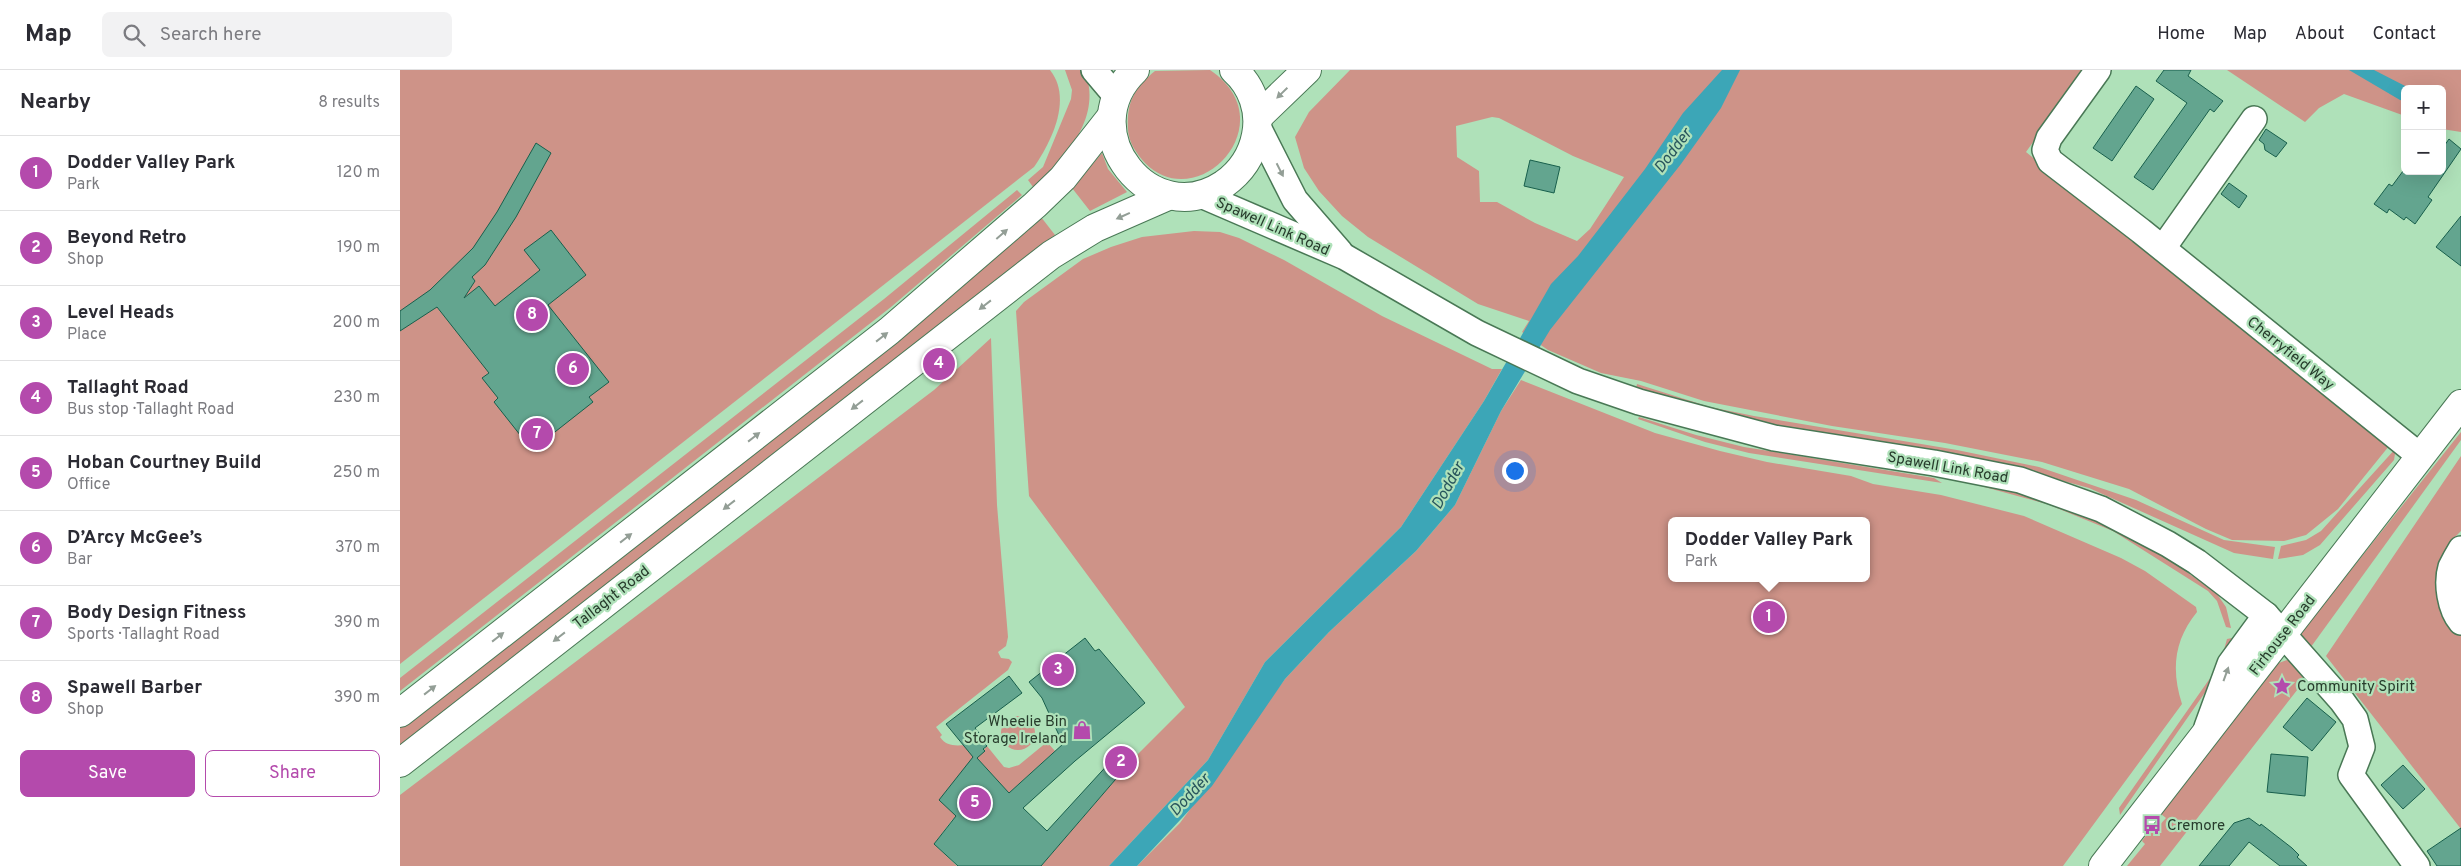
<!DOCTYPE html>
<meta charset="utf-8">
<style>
:root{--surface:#fff;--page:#f2f2f3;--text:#2b2b33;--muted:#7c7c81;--line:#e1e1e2;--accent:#b44aac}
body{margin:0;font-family:Overpass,sans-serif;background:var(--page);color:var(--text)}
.controls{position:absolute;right:15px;top:15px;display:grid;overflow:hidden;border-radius:8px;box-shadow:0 5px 20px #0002}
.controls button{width:45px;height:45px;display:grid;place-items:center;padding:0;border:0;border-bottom:1px solid var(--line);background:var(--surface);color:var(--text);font:25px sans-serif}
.you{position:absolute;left:1114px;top:400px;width:18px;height:18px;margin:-12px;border:4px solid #fff;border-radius:50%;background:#1a73e8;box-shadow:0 0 0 8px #1a73e833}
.badge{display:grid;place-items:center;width:32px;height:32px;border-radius:50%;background:var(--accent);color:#fff;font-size:16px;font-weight:700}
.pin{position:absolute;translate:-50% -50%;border:2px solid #fff;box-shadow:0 1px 5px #0006}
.popup{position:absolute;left:1268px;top:447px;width:202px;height:65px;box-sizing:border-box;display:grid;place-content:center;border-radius:8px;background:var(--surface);filter:drop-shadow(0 1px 4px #0005);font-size:16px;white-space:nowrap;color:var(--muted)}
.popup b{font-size:19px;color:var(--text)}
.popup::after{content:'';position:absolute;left:50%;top:100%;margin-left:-10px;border:10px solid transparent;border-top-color:var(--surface)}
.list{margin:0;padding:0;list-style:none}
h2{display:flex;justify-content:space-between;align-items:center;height:65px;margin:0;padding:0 20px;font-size:21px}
h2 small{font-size:16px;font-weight:400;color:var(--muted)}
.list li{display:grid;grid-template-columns:32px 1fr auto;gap:15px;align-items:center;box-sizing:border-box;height:75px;padding:0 20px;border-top:1px solid var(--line)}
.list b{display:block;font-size:19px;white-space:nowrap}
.list p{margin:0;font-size:16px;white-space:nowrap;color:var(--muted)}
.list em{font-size:16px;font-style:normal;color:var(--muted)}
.actions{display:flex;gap:10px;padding:15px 20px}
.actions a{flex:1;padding:11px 0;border:1px solid var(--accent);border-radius:8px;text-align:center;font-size:18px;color:var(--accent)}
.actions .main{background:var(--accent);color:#fff}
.icon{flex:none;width:28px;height:28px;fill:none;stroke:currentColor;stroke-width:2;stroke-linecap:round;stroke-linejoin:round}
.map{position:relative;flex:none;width:2061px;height:796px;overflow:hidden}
header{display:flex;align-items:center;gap:30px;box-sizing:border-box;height:70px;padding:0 25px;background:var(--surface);border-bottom:1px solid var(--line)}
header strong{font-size:24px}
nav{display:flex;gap:28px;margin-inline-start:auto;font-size:18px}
.search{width:350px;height:45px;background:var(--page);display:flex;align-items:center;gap:12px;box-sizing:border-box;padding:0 18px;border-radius:8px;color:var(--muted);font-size:19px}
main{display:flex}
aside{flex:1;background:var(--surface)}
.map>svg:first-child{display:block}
</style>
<header>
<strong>Map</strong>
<div class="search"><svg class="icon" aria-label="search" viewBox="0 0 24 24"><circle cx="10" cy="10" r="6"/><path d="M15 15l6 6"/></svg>Search here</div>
<nav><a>Home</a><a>Map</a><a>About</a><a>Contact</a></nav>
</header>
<main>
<aside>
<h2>Nearby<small>8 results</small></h2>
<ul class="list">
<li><span class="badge">1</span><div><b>Dodder Valley Park</b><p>Park</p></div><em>120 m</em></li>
<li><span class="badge">2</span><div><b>Beyond Retro</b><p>Shop</p></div><em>190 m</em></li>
<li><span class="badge">3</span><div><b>Level Heads</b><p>Place</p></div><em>200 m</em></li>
<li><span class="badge">4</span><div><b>Tallaght Road</b><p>Bus stop · Tallaght Road</p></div><em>230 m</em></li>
<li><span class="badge">5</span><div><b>Hoban Courtney Build</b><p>Office</p></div><em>250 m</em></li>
<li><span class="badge">6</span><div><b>D’Arcy McGee’s</b><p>Bar</p></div><em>370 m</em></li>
<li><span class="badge">7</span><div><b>Body Design Fitness</b><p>Sports · Tallaght Road</p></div><em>390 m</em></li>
<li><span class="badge">8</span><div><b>Spawell Barber</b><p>Shop</p></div><em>390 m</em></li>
</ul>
<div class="actions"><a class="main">Save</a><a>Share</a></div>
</aside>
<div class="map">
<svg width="2061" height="796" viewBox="0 0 2061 796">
<rect width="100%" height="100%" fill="#afe1b9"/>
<!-- green -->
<g fill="#ce9388" fill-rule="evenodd">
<path d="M0,0H650C673,29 651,72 634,97L0,594Z"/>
<path d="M665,0H684C704,45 666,89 633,117L628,110L643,97L671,29L672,20Z"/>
<path d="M810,0C887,52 798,147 745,93C736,83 729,73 728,60C726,33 734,18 755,1Z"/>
<path d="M950,0H1684L1626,82L1989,376L1938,439L1906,465L1884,471L1832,470L1806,459L1729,419L1642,392L1545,373L1432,356L1304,331L1241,311L1201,303L1148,280L1122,262L1129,251L1078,234L968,167L942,146L919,121L904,98L895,67L909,42ZM1092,47L1099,48L1173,86L1224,107L1190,159L1177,171L1135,153L1097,132H1080L1079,101L1057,87L1056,56Z"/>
<path d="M1827,0H2061V62L2042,59V19H2005V46L1944,24L1919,38L1905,52Z"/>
<path d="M702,83L708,99L727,122L690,141L672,118Z"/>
<path d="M617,120L622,125L491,237L0,621V608L484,229Z"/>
<path d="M641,147L655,165L0,678V655Z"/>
<path d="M794,161L820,162L839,168L884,190L982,246L1092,299H1102L1084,331L1001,457L865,592L808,690L709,796H641L734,688L785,637L629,426L616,241L624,232L683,189L711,177L742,167Z"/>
<path d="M591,268L597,435L608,567L606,576L598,582L601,588L609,589L612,592L608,600L536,657L542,665L540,667C546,676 555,676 565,675L575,685L570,739L552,750L534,774L557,796H0V725L534,320Z"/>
<path d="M1121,310L1255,363L1320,381L1367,392L1451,406L1473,414L1541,425L1624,446L1721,488L1745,501L1796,537L1797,542C1774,570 1771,600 1782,634L1663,796H737L780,753L885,609L929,562L1016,481L1055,435L1101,341ZM1272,451H1466V508H1272Z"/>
<path d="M1237,314L1310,337L1354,346L1557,380L1639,397L1736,430L1824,470L1875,477L1873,489L1834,483L1689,418L1608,396L1379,358L1236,319Z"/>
<path d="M1239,347L1296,365L1344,377L1534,408L1542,413L1349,383L1305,372L1238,349Z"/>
<path d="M2061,362V370L1908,581L1900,567L1903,560Z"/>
<path d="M1996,378L1994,390L1920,475L1903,485L1878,489L1881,476L1906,470L1921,461Z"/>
<path d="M2061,386V461L2053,469L2047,497L2061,552V759L1926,586Z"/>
<path d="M1593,413L1694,447L1769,489L1817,524L1826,537L1831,558L1826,557L1817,531L1808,521L1713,461L1647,434L1577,415Z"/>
<path d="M1832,568L1822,598L1720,745L1719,738L1820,594L1827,569Z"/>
<path d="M1887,590L1895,593L1919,592L1760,796H1727L1745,774L1742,771L1754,755L1757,758L1766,748L1761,744L1876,594Z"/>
<circle cx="618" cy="663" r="17"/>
<path d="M647,672L655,681L609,723L577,688L587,676L604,697L609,698L619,695Z"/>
</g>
<!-- water -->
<g fill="#3ca6b7">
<path d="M1322,0H1340L1321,38L1281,94L1150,260L1101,341L1055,435L1016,481L929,562L885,609L812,716L737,796H709L808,690L865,592L1001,457L1084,331L1151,214L1178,186L1245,99L1283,43Z"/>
<path d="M1949,0H1974L2011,19H2005V31L2000,30Z"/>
</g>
<!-- building -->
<g fill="#63a58f" stroke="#185f4c">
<path d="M1764,0H1791L1788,6L1823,31L1814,42L1810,39L1753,120L1734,107L1787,33L1756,11Z"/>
<path d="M1736,16L1754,29L1712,91L1693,78Z"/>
<path d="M1866,59L1887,73L1876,87L1865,80L1864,74L1859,70Z"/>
<path d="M2049,69L2061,79L2028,127L2032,130L2015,154L2006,147L2004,150L1989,139L1987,143L1974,134L1989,114L1992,116L2003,101H2042V79Z"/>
<path d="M136,73L151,83L116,147L85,195L72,207L75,211L64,228L79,216L95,236L140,200L124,180L151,160L186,205L148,235L209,312L189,327L193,332L132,380L94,332L98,328L82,308L89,303L37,237L0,261V241L30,220L73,178L97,142Z"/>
<path d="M1130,90L1160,97L1154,123L1124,116Z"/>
<path d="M1829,113L1847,126L1839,138L1821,124Z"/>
<path d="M2061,146V196L2036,177Z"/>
<path d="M685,568L695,581L699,579L745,633L675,691L623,738L647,761L723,678L734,688L641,796H558L534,774L556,746L539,730L573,687L546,654L609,606L622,623L575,658L579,663L577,664L587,676L583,679L585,681L577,688L609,723L663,674L642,628L629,612Z"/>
<path d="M1907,628L1936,652L1912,681L1883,657Z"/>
<path d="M1871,684L1908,687L1905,726L1867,722Z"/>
<path d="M2003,695L2025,719L2003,739L1981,715Z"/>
<path d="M1849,748L1860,756L1861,754L1892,778L1899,785L1897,787L1907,796H1880L1849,772L1829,796H1799L1834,753Z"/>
<path d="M2061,758V796H2037L2027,781Z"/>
</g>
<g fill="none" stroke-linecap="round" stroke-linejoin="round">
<!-- minor casing -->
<g stroke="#497855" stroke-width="28">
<g id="minor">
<path d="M694,0L716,26"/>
<path d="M1698,0L1649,68L1645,80L1650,91L1741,161L2020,386"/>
<path d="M858,57L895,130L940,182"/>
<path d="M801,125L945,187L1077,263L1178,311L1239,332L1374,368L1534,393L1620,410L1701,439L1768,474L1797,492L1866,545L1942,631L1955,649L1962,677L1951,705L2017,796"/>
<path d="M1763,178L1854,49"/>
<path d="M2061,479C2058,484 2054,491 2051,497C2046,513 2050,539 2061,552"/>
<path d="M1807,657L1830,594L1866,545"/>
</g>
</g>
<!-- major casing -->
<g stroke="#497855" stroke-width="30">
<g id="major">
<path d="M735,0C671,61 751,163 824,114C841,102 852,86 856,65C861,41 852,16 834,0"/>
<path d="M858,47L907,0"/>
<path d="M0,643L489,261L635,135L663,108L711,47"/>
<path d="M0,693L651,185L695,158L768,126"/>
<path d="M1703,796L2061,334"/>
</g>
</g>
<!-- minor -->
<use href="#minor" stroke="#fff" stroke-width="25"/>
<!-- major -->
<use href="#major" stroke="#fff" stroke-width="28"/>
</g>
<!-- one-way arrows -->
<defs><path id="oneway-solid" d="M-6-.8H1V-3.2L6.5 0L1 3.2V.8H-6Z" transform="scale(1.25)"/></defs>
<g fill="#939e96">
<use href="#oneway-solid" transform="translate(882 23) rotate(136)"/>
<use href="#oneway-solid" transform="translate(880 100) rotate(63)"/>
<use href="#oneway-solid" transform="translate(723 146) rotate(156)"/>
<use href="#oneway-solid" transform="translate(602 164) rotate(-41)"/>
<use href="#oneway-solid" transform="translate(585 235) rotate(142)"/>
<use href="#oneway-solid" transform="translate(482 267) rotate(-38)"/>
<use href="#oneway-solid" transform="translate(457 335) rotate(142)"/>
<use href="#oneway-solid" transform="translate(354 367) rotate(-38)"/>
<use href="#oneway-solid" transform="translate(329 435) rotate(142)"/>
<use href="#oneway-solid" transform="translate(226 468) rotate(-38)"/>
<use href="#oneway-solid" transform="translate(98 567) rotate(-38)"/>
<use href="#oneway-solid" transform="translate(159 567) rotate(142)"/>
<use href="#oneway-solid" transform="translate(1826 604) rotate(-70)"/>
<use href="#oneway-solid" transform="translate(30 620) rotate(-38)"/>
</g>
<!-- icons -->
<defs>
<g id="sight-bare" transform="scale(1.5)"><path d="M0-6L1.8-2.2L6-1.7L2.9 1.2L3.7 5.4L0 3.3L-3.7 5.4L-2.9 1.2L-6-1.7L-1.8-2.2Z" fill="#b44aac" stroke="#afe1b9" stroke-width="2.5" paint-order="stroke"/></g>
<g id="shop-bare" transform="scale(1.5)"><path d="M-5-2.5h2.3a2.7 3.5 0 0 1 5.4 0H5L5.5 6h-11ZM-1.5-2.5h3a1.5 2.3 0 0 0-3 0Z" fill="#b44aac" stroke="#afe1b9" stroke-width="2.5" paint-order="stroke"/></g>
<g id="bus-bare" transform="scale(1.5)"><path d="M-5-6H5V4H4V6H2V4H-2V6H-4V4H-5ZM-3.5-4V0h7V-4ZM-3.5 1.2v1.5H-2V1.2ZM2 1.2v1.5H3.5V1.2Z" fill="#b44aac" stroke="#afe1b9" stroke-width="2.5" paint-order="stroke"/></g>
</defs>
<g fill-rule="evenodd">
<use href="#sight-bare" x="1882" y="616"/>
<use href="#shop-bare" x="682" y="660"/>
<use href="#bus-bare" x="1752" y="755"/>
</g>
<g text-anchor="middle" stroke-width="4.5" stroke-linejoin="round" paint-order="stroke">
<!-- street labels -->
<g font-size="15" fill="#273c2c" stroke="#afe1b9">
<text transform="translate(873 156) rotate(24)" y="5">Spawell Link Road</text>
<text transform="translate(1891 283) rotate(39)" y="5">Cherryfield Way</text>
<text transform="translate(1548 397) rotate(10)" y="5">Spawell Link Road</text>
<text transform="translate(211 527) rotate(-38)" y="5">Tallaght Road</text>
<text transform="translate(1882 565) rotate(-52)" y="5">Firhouse Road</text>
</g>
<!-- poi labels -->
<g font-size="15" fill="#273c2c" stroke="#afe1b9" text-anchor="start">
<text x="1897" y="621">Community Spirit</text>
<text x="667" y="656" text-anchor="end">Wheelie Bin<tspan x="667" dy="17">Storage Ireland</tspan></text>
<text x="1767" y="760">Cremore</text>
</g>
<!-- water labels -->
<g font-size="16" font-style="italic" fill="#28555d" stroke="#afe1b9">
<text transform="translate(1272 80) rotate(-53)" y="6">Dodder</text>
<text transform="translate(1047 415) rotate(-61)" y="6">Dodder</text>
<text transform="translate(789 724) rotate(-47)" y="6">Dodder</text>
</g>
</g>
</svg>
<div class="controls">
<button>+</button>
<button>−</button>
</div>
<div class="you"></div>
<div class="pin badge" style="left:1369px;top:547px">1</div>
<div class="popup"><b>Dodder Valley Park</b>Park</div>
<div class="pin badge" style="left:721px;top:692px">2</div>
<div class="pin badge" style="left:658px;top:600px">3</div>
<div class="pin badge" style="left:539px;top:294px">4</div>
<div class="pin badge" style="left:575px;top:733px">5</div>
<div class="pin badge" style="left:173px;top:299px">6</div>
<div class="pin badge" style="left:137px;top:364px">7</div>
<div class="pin badge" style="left:132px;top:245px">8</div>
</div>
</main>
